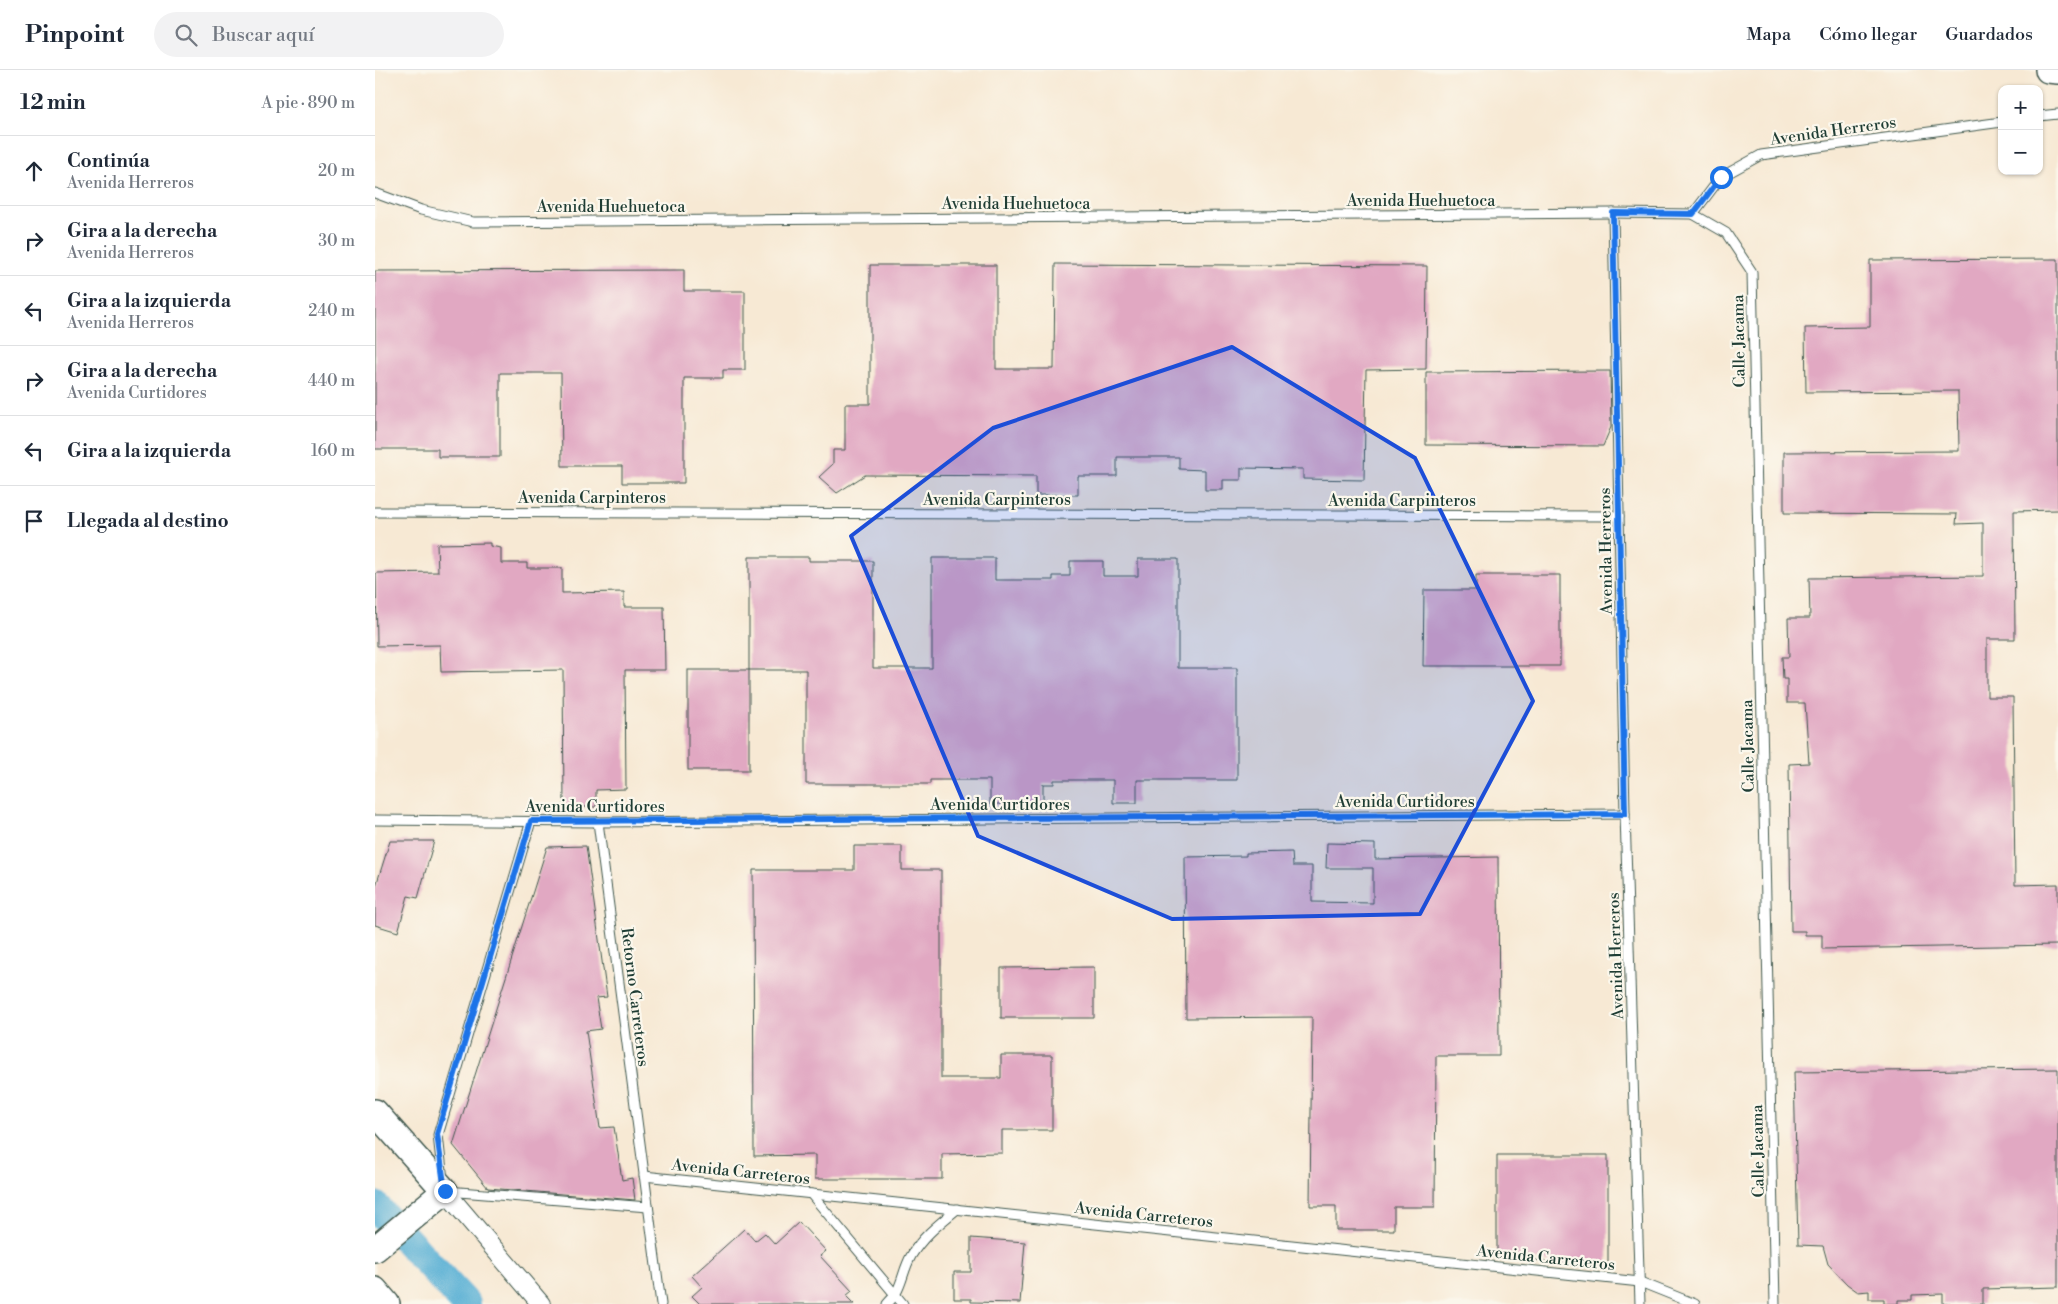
<!DOCTYPE html>
<html lang="es">
<meta charset="utf-8">
<style>
:root{--surface:#fff;--page:#f2f2f3;--text:#1f2937;--muted:#747a83;--line:#e0e1e3}
body{margin:0;font-family:"Libre Bodoni",serif;background:var(--page);color:var(--text)}
.controls{position:absolute;right:15px;top:15px;display:grid;overflow:hidden;border-radius:10px;box-shadow:0 1px 4px #0004}
.controls button{width:45px;height:45px;display:grid;place-items:center;padding:0;border:0;border-bottom:1px solid var(--line);background:var(--surface);color:var(--text);font:25px sans-serif}
.stop{position:absolute;width:15px;height:15px;margin:-11px;border:4px solid #1a73e8;border-radius:50%;background:#fff}
.stop.end{background:#1a73e8;border-color:#fff;box-shadow:0 1px 5px #0008}
.list{margin:0;padding:0;list-style:none}
h2{display:flex;justify-content:space-between;align-items:center;height:65px;margin:0;padding:0 20px;font-size:21px}
h2 small{font-size:16px;font-weight:400;color:var(--muted)}
.list li{display:grid;grid-template-columns:32px 1fr auto;gap:15px;align-items:center;box-sizing:border-box;height:70px;padding:0 20px;border-top:1px solid var(--line)}
.list b{display:block;font-size:19px;white-space:nowrap}
.list p{margin:0;font-size:16px;white-space:nowrap;color:var(--muted)}
.list em{font-size:16px;font-style:normal;color:var(--muted)}
.icon{flex:none;width:28px;height:28px;fill:none;stroke:currentColor;stroke-width:2;stroke-linecap:round;stroke-linejoin:round}
.map{position:relative;flex:none;width:1683px;height:1234px;overflow:hidden}
header{display:flex;align-items:center;gap:30px;box-sizing:border-box;height:70px;padding:0 25px;background:var(--surface);border-bottom:1px solid var(--line)}
header strong{font-size:24px}
nav{display:flex;gap:28px;margin-inline-start:auto;font-size:18px}
.search{width:350px;height:45px;background:var(--page);display:flex;align-items:center;gap:12px;box-sizing:border-box;padding:0 18px;border-radius:28px;color:var(--muted);font-size:19px}
main{display:flex}
aside{flex:1;background:var(--surface)}
.map>svg:first-child{display:block}
</style>
<header>
<strong>Pinpoint</strong>
<div class="search"><svg class="icon" aria-label="search" viewBox="0 0 24 24"><circle cx="10" cy="10" r="6"/><path d="M15 15l6 6"/></svg>Buscar aquí</div>
<nav><a>Mapa</a><a>Cómo llegar</a><a>Guardados</a></nav>
</header>
<main>
<aside>
<h2>12 min<small>A pie · 890 m</small></h2>
<ul class="list">
<li><svg class="icon" aria-label="ahead" viewBox="0 0 24 24"><path d="M12 20V5M6 11l6-6 6 6"/></svg><div><b>Continúa</b><p>Avenida Herreros</p></div><em>20 m</em></li>
<li><svg class="icon" aria-label="right" viewBox="0 0 24 24"><path d="M7 20v-9h11M14 6l5 5-5 5"/></svg><div><b>Gira a la derecha</b><p>Avenida Herreros</p></div><em>30 m</em></li>
<li><svg class="icon" aria-label="left" viewBox="0 0 24 24"><path d="M17 20v-9H6M10 6l-5 5 5 5"/></svg><div><b>Gira a la izquierda</b><p>Avenida Herreros</p></div><em>240 m</em></li>
<li><svg class="icon" aria-label="right" viewBox="0 0 24 24"><path d="M7 20v-9h11M14 6l5 5-5 5"/></svg><div><b>Gira a la derecha</b><p>Avenida Curtidores</p></div><em>440 m</em></li>
<li><svg class="icon" aria-label="left" viewBox="0 0 24 24"><path d="M17 20v-9H6M10 6l-5 5 5 5"/></svg><div><b>Gira a la izquierda</b></div><em>160 m</em></li>
<li><svg class="icon" aria-label="arrive" viewBox="0 0 24 24"><path d="M6 21V4h12l-3 4 3 4H6"/></svg><div><b>Llegada al destino</b></div></li>
</ul>
</aside>
<div class="map">
<svg width="1683" height="1234" viewBox="0 0 1683 1234">
<rect width="100%" height="100%" fill="#fbf7ec"/>
<filter id="ink" filterUnits="userSpaceOnUse"><feTurbulence type="fractalNoise" baseFrequency=".02" numOctaves="2"/><feDisplacementMap in="SourceGraphic" scale="10" xChannelSelector="R" yChannelSelector="G"/><feConvolveMatrix kernelMatrix="1 2 1 2 8 2 1 2 1" color-interpolation-filters="sRGB"/></filter>
<filter id="wash" filterUnits="userSpaceOnUse"><feTurbulence type="fractalNoise" baseFrequency=".0096" numOctaves="4" result="noise"/><feDisplacementMap in="SourceGraphic" scale="20" xChannelSelector="R" yChannelSelector="G"/><feGaussianBlur stdDeviation="1.12" result="paint"/><feColorMatrix in="noise" values="0 0 0 0 0 0 0 0 0 0 0 0 0 0 0 0 0 1.4 0 .05"/><feComposite in="paint" operator="in"/></filter>
<g filter="url(#wash)">
<rect width="100%" height="100%" fill="#f7e9d4"/>
<g fill="none" stroke-linecap="round" stroke-linejoin="round">
<!-- river -->
<path stroke="#57afd4" stroke-width="30" d="M0,1136L91,1234"/>
</g>
<g id="blocks">
<!-- building -->
<g fill="#e1a8c2">
<path d="M1683,189V440L1639,441L1640,569H1612V627H1638L1640,815L1683,814V875L1447,879V865H1430V861H1416L1414,694L1434,693L1430,633H1412V609H1408L1407,587H1414L1413,548H1435L1434,508L1608,506V453L1581,454L1582,444L1409,443V382L1584,381L1583,321L1431,322L1430,258L1495,257V190Z"/>
<path d="M680,194L1052,196L1051,299L991,300L989,410L928,409V399L866,398V410H848V420H830V400L804,399V387H742V406H703V425H661V406L490,405L462,423L444,407L458,394V380H470V334H495V195H621V299H679Z"/>
<path d="M309,200V221H370V300H348V308H309V413H247V396H187L186,303H125V387H63V379H0V201Z"/>
<path d="M1235,301L1236,357L1228,376L1051,375V302Z"/>
<path d="M115,473V476L126,478V493H152V498H187V523L249,522V537H289L290,600H250L251,719L221,720V737H189L188,600L66,602L65,575L2,576L1,503L63,502L62,474Z"/>
<path d="M374,487H434V491H498V598H557V488H620V510H678V506H695V491H728V506H763V489H803V598H862V710H762V733H738V710H679V714H668V734H615V710H555V714H431V600H374Z"/>
<path d="M1101,505H1185V596H1048L1049,520H1101Z"/>
<rect x="313" y="600" width="61" height="100"/>
<path d="M15,771H59L43,828L33,826L23,862L0,855V819Z"/>
<path d="M952,773L1000,774V789L1123,787L1124,986H1061L1060,1137H1019V1160H961V1136H935L937,947L811,948L810,787L871,786V783L917,782L918,796H937V832L998,833V798H951Z"/>
<path d="M211,776L232,927L221,928L226,959L211,961L225,1058L239,1057L247,1110L257,1108L260,1130L113,1118L78,1075L172,777Z"/>
<path d="M479,776H527V800H566V1008H626V985H677V1060H627V1083L567,1084V1109H440V1085L379,1086L378,800H479Z"/>
<path d="M719,897V948H626V898Z"/>
<path d="M1683,999V1217L1608,1219V1234H1568V1224L1537,1225V1230H1523V1234H1509V1229H1494V1221L1483,1222L1472,1214L1453,1194L1448,1176L1423,1175L1419,1002Z"/>
<path d="M1122,1085H1233V1193L1229,1197L1220,1198L1122,1185Z"/>
<path d="M424,1152L451,1181L445,1186L477,1221L471,1226L479,1234H325L317,1226L327,1217L317,1206L369,1159L380,1171L390,1163L400,1174Z"/>
<path d="M596,1168L650,1172L645,1233L596,1232V1229H579V1202H596Z"/>
</g>
</g>
</g>
<g filter="url(#ink)">
<use href="#blocks" fill-opacity="0" stroke="#3f574c" stroke-width="1"/>
<g fill="none" stroke-linecap="round" stroke-linejoin="round">
<!-- lane casing -->
<g stroke="#3f574c" stroke-width="11">
<g id="lane">
<path d="M1664,46L1683,44"/>
<path d="M0,123L46,140L98,152L1238,143L1318,144L1351,163L1377,202L1400,1234"/>
<path d="M1238,143L1250,744L1265,1234"/>
<path d="M1318,144L1346,107L1386,85L1627,52"/>
<path d="M0,442L1244,446"/>
<path d="M0,750L223,752L1250,744"/>
<path d="M223,752L286,1234"/>
<path d="M269,1106L1265,1212L1320,1234"/>
<path d="M68,1110L63,1065L156,751"/>
<path d="M72,1121L273,1137"/>
<path d="M436,1124L528,1234"/>
<path d="M512,1234C528,1219 526,1204 536,1186C548,1166 564,1154 582,1139"/>
</g>
</g>
<!-- street casing -->
<g stroke="#3f574c" stroke-width="20">
<path id="street" d="M70,1121L166,1234"/>
</g>
<!-- secondary casing -->
<g stroke="#3f574c" stroke-width="28">
<g id="secondary">
<path d="M1673,0L1683,1"/>
<path d="M0,1042L70,1121L0,1179"/>
<path d="M0,1220L12,1234"/>
</g>
</g>
<!-- lane -->
<use href="#lane" stroke="#fff" stroke-width="9"/>
<!-- street -->
<use href="#street" stroke="#fff" stroke-width="18"/>
<!-- secondary -->
<use href="#secondary" stroke="#fff" stroke-width="25"/>
</g>
</g>
<g fill="none" stroke-linecap="round" stroke-linejoin="round" filter="url(#ink)">
<!-- route -->
<path stroke="#1a73e8" stroke-width="6" d="M70,1121L62,1064L156,751L1250,744L1238,143L1318,144L1346,107"/>
</g>
<!-- marked area -->
<path fill="#1d4ed8" fill-opacity="0.2" stroke="#1d4ed8" stroke-width="4" stroke-linejoin="round" d="M857,277L1040,388L1158,631L1045,844L797,849L603,766L476,466L618,358Z"/>
<g text-anchor="middle" stroke-width="4.5" stroke-linejoin="round" paint-order="stroke">
<!-- street labels -->
<g font-size="16" fill="#1f3d34" stroke="#fbf7ec">
<text transform="translate(1458 60) rotate(-8)" y="6">Avenida Herreros</text>
<text x="1046" y="136">Avenida Huehuetoca</text>
<text x="641" y="139">Avenida Huehuetoca</text>
<text x="236" y="142">Avenida Huehuetoca</text>
<text transform="translate(1363 271) rotate(-91)" y="6">Calle Jacama</text>
<text x="217" y="433">Avenida Carpinteros</text>
<text x="622" y="435">Avenida Carpinteros</text>
<text x="1027" y="436">Avenida Carpinteros</text>
<text transform="translate(1230 481) rotate(-91)" y="6">Avenida Herreros</text>
<text transform="translate(1372 676) rotate(-91)" y="6">Calle Jacama</text>
<text x="1030" y="737">Avenida Curtidores</text>
<text x="625" y="740">Avenida Curtidores</text>
<text x="220" y="742">Avenida Curtidores</text>
<text transform="translate(1240 886) rotate(-92)" y="6">Avenida Herreros</text>
<text transform="translate(261 927) rotate(83)" y="6">Retorno Carreteros</text>
<text transform="translate(1382 1081) rotate(-91)" y="6">Calle Jacama</text>
<text transform="translate(366 1101) rotate(6)" y="6">Avenida Carreteros</text>
<text transform="translate(769 1144) rotate(6)" y="6">Avenida Carreteros</text>
<text transform="translate(1171 1187) rotate(6)" y="6">Avenida Carreteros</text>
</g>
</g>
</svg>
<div class="controls">
<button>+</button>
<button>−</button>
</div>
<div class="stop" style="left:1346px;top:107px"></div>
<div class="stop end" style="left:70px;top:1121px"></div>
</div>
</main>
